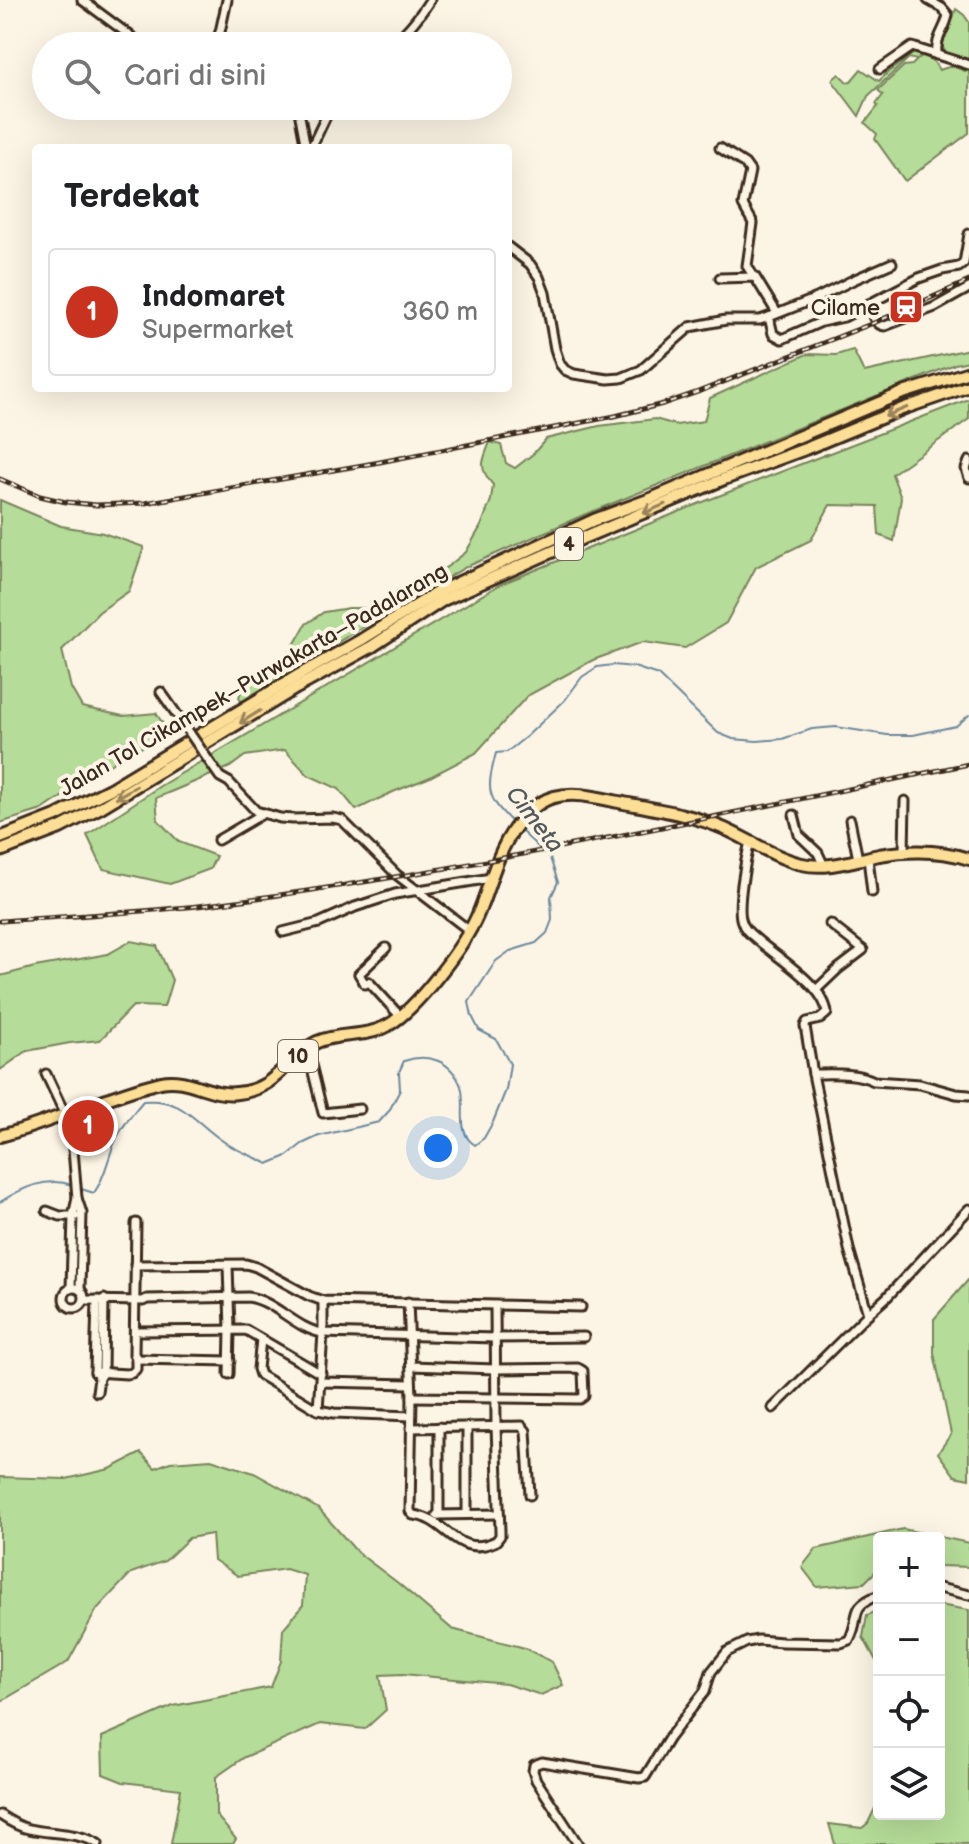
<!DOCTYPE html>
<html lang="id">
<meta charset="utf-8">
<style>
:root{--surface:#fff;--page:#f2f2f2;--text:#202124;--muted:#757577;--line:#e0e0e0;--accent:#c8321e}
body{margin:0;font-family:"Balsamiq Sans",sans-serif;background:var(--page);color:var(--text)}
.controls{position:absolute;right:24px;bottom:24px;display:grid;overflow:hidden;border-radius:8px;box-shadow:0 8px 32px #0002}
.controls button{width:72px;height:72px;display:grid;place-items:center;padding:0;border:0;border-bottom:2px solid var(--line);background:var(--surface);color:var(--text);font:40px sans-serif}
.you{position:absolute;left:438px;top:1148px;width:28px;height:28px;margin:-20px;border:6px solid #fff;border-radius:50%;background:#1a73e8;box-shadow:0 0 0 12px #1a73e833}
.badge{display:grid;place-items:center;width:52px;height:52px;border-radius:50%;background:var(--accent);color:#fff;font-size:26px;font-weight:700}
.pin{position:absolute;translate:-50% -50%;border:4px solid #fff;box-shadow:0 2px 8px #0006}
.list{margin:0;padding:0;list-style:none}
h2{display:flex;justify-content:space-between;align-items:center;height:104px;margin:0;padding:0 32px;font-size:34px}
h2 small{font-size:26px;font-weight:400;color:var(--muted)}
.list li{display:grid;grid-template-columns:52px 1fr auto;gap:24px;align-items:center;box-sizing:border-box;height:128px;margin:0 16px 16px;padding:0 16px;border:2px solid var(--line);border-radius:8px}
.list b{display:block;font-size:30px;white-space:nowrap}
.list p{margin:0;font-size:26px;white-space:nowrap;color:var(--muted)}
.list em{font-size:26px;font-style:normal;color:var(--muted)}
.icon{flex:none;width:44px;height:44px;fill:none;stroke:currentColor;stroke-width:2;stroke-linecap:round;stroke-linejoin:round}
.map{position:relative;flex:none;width:969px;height:1844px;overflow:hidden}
.search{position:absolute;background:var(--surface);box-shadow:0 8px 32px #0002;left:32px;top:32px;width:480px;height:88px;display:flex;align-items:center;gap:20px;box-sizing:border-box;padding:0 28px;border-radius:44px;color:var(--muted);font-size:30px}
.panel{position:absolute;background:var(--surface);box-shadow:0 8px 32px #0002;left:32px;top:144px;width:480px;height:248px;border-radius:8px}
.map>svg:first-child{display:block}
</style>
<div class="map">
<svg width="969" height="1844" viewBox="0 0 969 1844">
<rect width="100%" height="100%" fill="#fcf5e5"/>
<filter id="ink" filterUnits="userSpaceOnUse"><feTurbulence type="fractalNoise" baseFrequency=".0125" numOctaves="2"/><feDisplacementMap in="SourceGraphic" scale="16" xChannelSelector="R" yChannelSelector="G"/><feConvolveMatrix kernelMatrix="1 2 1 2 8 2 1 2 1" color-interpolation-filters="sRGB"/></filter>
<g filter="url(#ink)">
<!-- green -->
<g fill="#b5dc98" stroke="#78835b" stroke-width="2">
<path d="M956,9L964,15L969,22V133L905,181L875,139L877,134L865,123L878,106L876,104L883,95L878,90L904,66L912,65L917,60L909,58L868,96L859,116L832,80L839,74L847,82L851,81L861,69L879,81L887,73L918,50L923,52L918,59L923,55L934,62L939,70L952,66L965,71L968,64L946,55L941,43L945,38Z"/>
<path d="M969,349V361L955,364L579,517L466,567L354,632L243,703L239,698L242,686L259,669L290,652L306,624L324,612L349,608H367L447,567L466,552L481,526L491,500L493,485C478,467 482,462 490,442L501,445L506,463L515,468L533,454L546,439L599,426L655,419L676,425L704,421L710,398L807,354L836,355L853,350L864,372Z"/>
<path d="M969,399V419L892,474L901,498L894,541L879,535L877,506L830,505L811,540L756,567L726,623L685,648L643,642L593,660L527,696L476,753L428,778L393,792L356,810L339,789L308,775L285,750L245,756L230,767L156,798L158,820L179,842L216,856L210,869L170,884L103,869L87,835L160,786L501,584L703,502Z"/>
<path d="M0,500L61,526L103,533L144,547L129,591L99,612L62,650L71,688L82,707L123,716L156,713L169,733L117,760L42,810L0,823Z"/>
<path d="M131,941L157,946L172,980L164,1007L133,1006L100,1040L70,1043L27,1051L0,1070V976L35,967L108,954Z"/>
<path d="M969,1279V1479L955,1476L938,1453L951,1434L934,1353V1319Z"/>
<path d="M141,1453L155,1468L170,1462L211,1459L254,1473L319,1509L357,1552L398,1583L452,1629L525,1648L552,1662L563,1685L541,1695L506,1684L403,1674L380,1675L386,1710L365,1729L320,1724L245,1757L216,1777V1815L236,1839L233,1844H171L181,1789L123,1782L103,1774L102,1737L173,1706L271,1687L281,1661L283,1629L303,1605L305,1575L286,1569L238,1576L214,1560L212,1534L189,1538L165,1561L131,1573L97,1609L68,1662L0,1702V1477L66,1479L110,1469Z"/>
<path d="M903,1529L969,1543V1567L939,1566V1538H879V1568L864,1583L817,1587L802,1567L816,1549Z"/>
<path d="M939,1605L969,1610V1844H835L829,1824L862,1828L868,1823L879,1800V1814H939Z"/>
<path d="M879,1611V1666L863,1637L867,1615Z"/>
</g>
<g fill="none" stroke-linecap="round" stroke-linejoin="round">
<!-- stream -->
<g stroke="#6c889a" stroke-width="2">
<path d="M512,822C485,796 487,788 496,753L507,752L527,736L565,700L582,677L597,667L613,665L634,667L658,675L718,733L733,739L757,741L782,739L812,729L836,727L887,735H913L956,726L969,715"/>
<path d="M78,1188L94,1193C106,1176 108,1157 116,1139C123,1125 133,1113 143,1101C186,1097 195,1125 229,1145C241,1152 255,1157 268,1164L287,1156L302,1144L319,1136L379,1122L389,1111L400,1090L399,1072L404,1061C428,1053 451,1060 461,1086C467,1105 455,1133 475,1145L484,1138L493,1122L506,1090L510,1064L496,1039L479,1030L472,1016L469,1002L496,961L510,951L536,943L547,933L552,920L551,897L558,882L550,858L520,830"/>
<path d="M0,1202C22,1188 47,1176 72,1185"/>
</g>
<!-- minor casing -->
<g stroke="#3b2a1e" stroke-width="13">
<g id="minor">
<path d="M82,0L144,46"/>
<path d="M928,0L942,8L948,15C945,31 935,37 937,55"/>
<path d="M214,46L220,32L227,0"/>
<path d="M389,46C406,34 419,17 430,0"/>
<path d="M880,69L912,47L969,65"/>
<path d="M298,106L306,148"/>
<path d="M311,148L331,106"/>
<path d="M720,148L745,164L750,171L743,205L753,223L747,266L754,277"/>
<path d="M508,247L530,264L539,277L545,293L555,349L560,364L565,370L574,374L608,379L621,378L641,370L690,327L726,320H760L769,317L817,298L853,280L892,263"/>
<path d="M720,278L755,277L777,313"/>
<path d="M869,304C872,313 874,325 885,326L935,307L969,288"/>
<path d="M769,317L773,334L782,339L821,322L844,317L919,278L942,270L959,267L964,263L969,234"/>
<path d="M969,461L966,469L969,478"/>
<path d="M161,692L180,719"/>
<path d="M202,751L220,777L229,782L256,811L280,818L293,819L333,818L342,820L397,875L470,931"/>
<path d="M794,815L799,835L818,853L824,866"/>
<path d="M850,820L858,859"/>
<path d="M218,840L264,813"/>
<path d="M750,841C746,858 736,908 742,922C744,929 749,933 754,937C773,955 825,985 827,1013L820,1019L807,1022L805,1026L813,1074L849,1249L868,1314"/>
<path d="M904,853L905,801"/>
<path d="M868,858L872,892"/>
<path d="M283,932L319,923L355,907L395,894L491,878"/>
<path d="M386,948L359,974L365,984L369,982L400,1016"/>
<path d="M816,990L838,969L863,950L830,924"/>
<path d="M307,1048L323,1113L360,1109"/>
<path d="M46,1074L70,1125L72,1137L77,1198L82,1213L80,1289"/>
<path d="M813,1074C832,1074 856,1072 874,1081L920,1084L956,1094L969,1095"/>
<path d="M47,1211L60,1216H76"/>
<path d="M135,1265L246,1264L256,1267L309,1296L323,1301L581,1307"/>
<path d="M228,1265L230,1330L229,1374"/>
<circle cx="74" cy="1298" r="10"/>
<path d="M71,1288L73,1216L77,1198"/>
<path d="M84,1300L143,1301L147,1299L248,1297C276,1301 295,1329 323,1333L495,1338L584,1337"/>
<path d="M97,1300L95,1372L98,1376"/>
<path d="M408,1302L412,1397L410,1511L413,1515C448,1518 455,1560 496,1541L500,1536V1531L496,1427L495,1306"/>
<path d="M135,1331L246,1330L321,1374"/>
<path d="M261,1339L258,1369L260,1375L318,1410L334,1413L411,1416"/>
<path d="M136,1359L230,1361"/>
<path d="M411,1366L495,1369L578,1368L583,1371L584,1396L580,1399L412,1397"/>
<path d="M95,1372L127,1374L132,1373L136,1369V1357L134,1354L136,1223"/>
<path d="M321,1382L411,1384"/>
<path d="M97,1392L99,1378L103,1372L104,1299"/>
<path d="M773,1408L868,1314L887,1297L969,1209"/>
<path d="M318,1410L323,1333V1301"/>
<path d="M467,1427V1514"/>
<path d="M411,1428L522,1426L526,1431L530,1495"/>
<path d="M437,1515L499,1514"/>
<path d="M439,1515V1427"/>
<path d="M939,1588L969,1595"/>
<path d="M0,1815C9,1821 19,1827 29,1829C51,1834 79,1832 98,1844"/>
<path d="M578,1844L536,1780L533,1771L534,1765L542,1762L639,1778L645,1777L669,1738L705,1691L711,1672L727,1652L747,1642L758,1640L782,1642L841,1643L849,1640C862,1616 847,1607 879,1595"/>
</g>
</g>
<!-- highway casing -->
<g stroke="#3b2a1e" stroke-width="16">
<g id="highway">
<path d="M0,838L56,816L110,789L299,675L361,640L438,592L594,520L648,500L900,394L969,372"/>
<path d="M0,851L60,828L101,807L296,688L371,647L443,600L583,538L724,479L805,449L902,409L969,386"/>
<path d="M0,1136C55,1122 106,1095 161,1082C188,1076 210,1097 237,1093C279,1089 285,1057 317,1042C339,1032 365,1038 387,1026C416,1010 465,945 478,914C492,881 498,844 524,817C532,808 542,800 554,797C575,791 599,798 619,802C655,809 691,814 725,829C750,840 775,858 802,864C827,870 854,860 879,855C908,850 941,850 969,859"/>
</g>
</g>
<!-- minor -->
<use href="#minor" stroke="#fcf5e5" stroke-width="7"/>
<!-- highway -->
<use href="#highway" stroke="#fdde96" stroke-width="10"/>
<!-- rail casing -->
<g stroke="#3b2a1e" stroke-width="5">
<g id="rail">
<path d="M0,479L40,496L66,502L96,505L145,503L380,462L615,416L663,404L698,392L876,322L969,281"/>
<path d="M0,921C68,916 138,913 206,905C463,872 716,816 969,764"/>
</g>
</g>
<!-- rail -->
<use href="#rail" stroke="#fcf5e5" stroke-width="2" stroke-dasharray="6" stroke-linecap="butt"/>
<!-- minor-bridge casing -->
<g stroke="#3b2a1e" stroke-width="13" stroke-linecap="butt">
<path id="minor-bridge" d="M180,719L202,751"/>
</g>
<!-- minor-bridge -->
<use href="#minor-bridge" stroke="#fcf5e5" stroke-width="7"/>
</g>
<!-- one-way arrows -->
<defs><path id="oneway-shaft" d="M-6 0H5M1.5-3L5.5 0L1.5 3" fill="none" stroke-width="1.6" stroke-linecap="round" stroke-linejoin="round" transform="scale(2)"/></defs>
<g stroke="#9c845a">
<use href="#oneway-shaft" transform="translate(896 412) rotate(158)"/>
<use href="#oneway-shaft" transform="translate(654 509) rotate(157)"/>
<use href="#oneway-shaft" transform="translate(250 717) rotate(148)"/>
<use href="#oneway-shaft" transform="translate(126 792) rotate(149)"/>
</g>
</g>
<!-- icons -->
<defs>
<g id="station-square" transform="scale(1.8)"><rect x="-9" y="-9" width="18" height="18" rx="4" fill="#c8321e" stroke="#fcf5e5"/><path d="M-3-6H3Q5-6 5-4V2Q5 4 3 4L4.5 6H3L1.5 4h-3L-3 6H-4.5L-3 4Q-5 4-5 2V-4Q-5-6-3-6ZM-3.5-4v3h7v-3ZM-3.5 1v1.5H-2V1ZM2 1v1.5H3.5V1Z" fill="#fff"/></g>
</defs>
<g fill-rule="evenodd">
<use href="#station-square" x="906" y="307"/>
</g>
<g text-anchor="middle" stroke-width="8" stroke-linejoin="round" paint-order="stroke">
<!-- shield labels -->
<g fill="#fcf5e5" stroke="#75675a" stroke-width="2">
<rect x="555" y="528" width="28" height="32" rx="6"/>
<rect x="278" y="1040" width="40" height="32" rx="6"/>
</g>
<g font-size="20" font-weight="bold" fill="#3b2a1e">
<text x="569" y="551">4</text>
<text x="298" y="1063">10</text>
</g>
<!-- poi labels -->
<g font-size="22" fill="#3b2a1e" stroke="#fcf5e5" text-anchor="end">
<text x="880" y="315">Cilame</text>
</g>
<!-- street labels -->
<g font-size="22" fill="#3b2a1e" stroke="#fcf5e5">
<text transform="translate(253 679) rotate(-30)" y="8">Jalan Tol Cikampek–Purwakarta–Padalarang</text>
</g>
<!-- water labels -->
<g font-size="24" font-style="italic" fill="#54595c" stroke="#fcf5e5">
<text transform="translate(535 819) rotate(52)" y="8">Cimeta</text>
</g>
</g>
</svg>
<div class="controls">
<button>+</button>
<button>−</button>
<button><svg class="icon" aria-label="locate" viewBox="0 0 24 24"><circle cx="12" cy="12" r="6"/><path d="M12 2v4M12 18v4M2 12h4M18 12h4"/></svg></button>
<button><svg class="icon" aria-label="layers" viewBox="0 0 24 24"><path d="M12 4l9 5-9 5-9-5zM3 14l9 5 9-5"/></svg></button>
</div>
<div class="you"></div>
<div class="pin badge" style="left:88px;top:1126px">1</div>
<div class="search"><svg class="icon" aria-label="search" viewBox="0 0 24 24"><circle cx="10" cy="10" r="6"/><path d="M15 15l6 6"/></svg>Cari di sini</div>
<section class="panel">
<h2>Terdekat<small></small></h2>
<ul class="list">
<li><span class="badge">1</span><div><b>Indomaret</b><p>Supermarket</p></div><em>360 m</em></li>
</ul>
</section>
</div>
